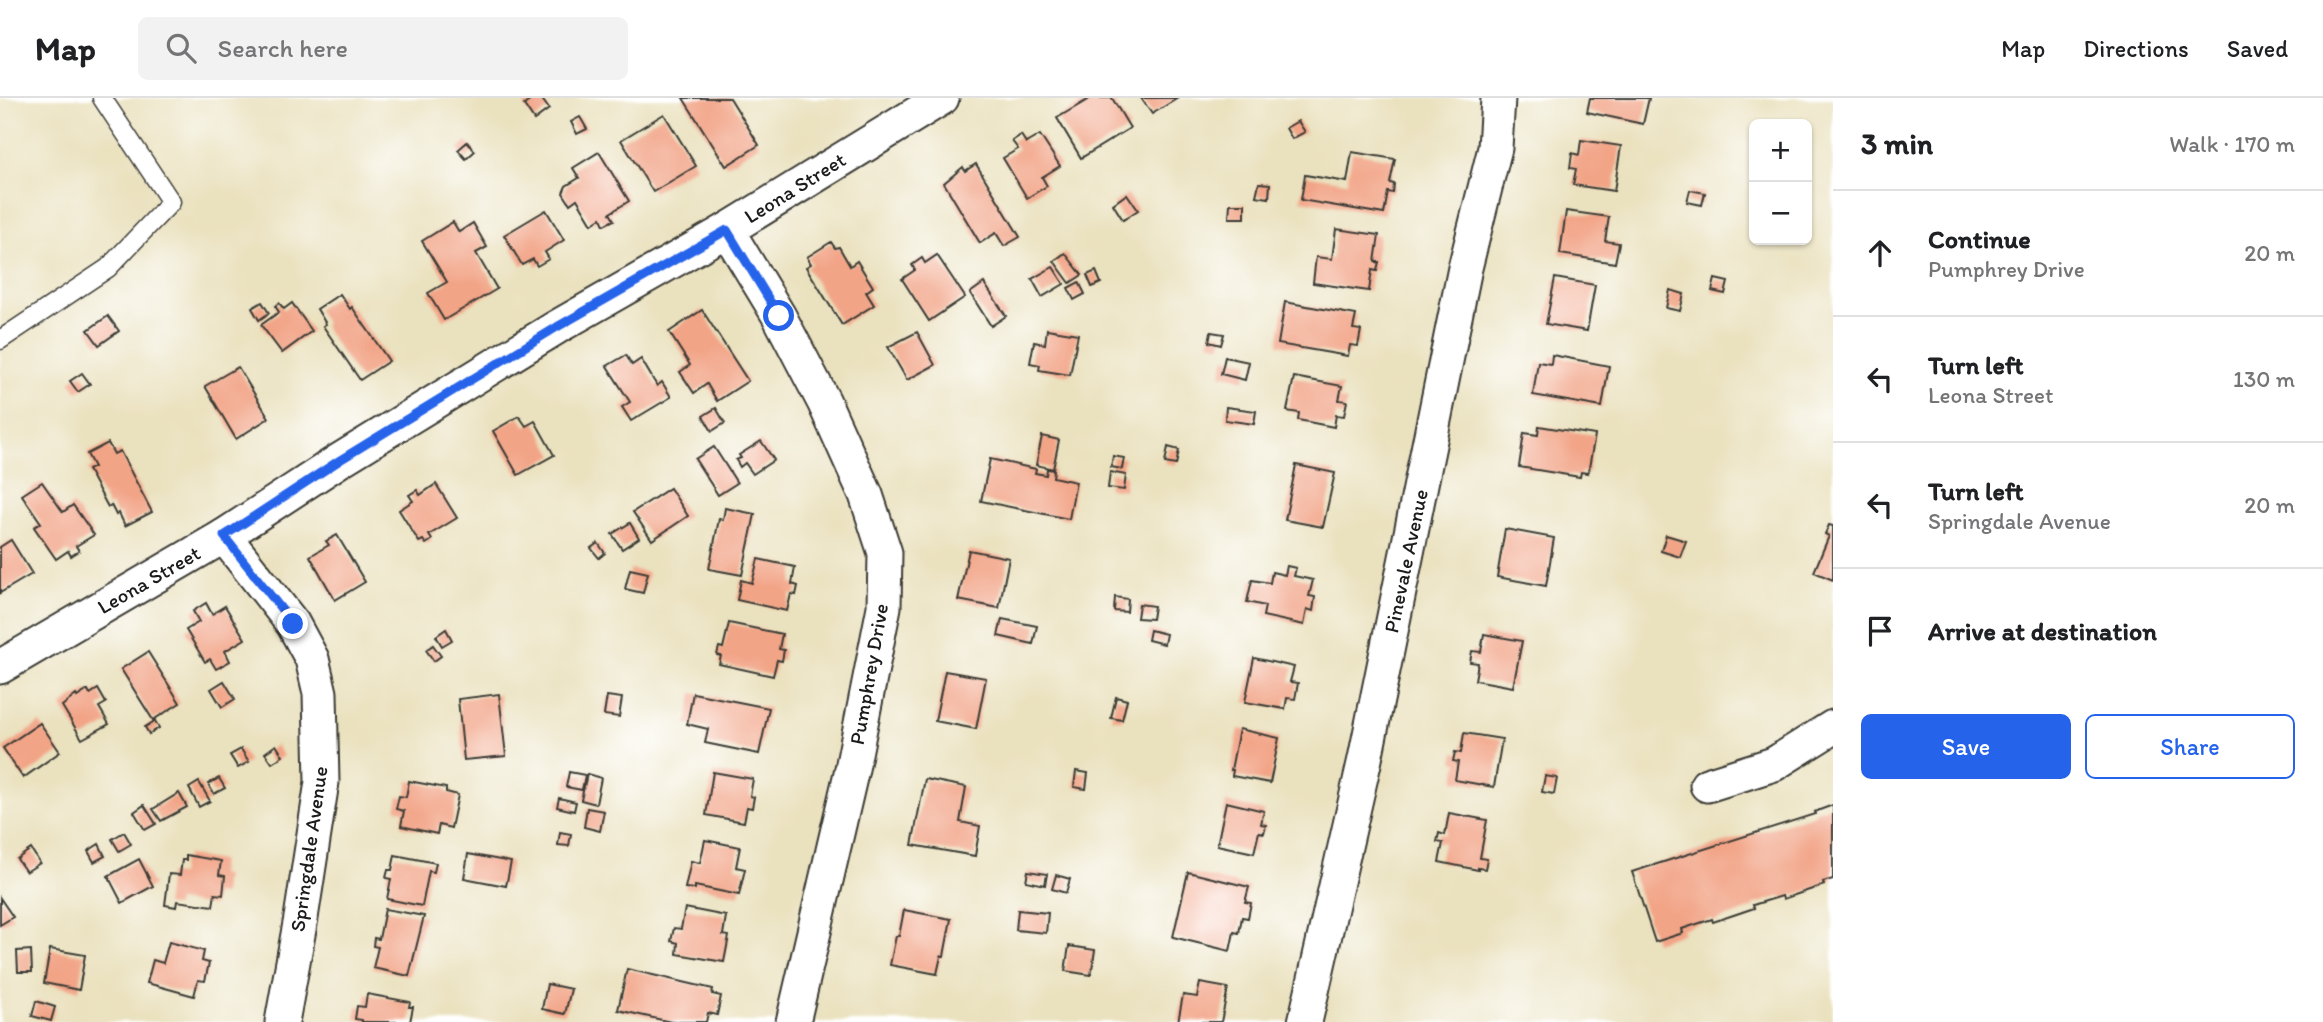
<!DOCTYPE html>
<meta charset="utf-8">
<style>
:root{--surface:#fff;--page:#f2f2f2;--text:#202124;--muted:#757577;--line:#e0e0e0;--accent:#2563eb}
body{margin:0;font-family:Itim,sans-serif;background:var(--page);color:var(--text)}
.controls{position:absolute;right:21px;top:21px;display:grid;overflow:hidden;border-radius:10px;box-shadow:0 2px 5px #0004}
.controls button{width:63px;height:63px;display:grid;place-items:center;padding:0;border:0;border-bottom:2px solid var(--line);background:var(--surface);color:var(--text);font:35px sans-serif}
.stop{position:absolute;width:21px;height:21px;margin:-16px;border:5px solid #2563eb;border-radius:50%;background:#fff}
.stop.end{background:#2563eb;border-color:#fff;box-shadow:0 2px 7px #0008}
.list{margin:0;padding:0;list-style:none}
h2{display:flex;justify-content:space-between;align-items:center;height:91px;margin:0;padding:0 28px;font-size:30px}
h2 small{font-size:23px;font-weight:400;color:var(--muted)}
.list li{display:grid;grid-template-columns:46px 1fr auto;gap:21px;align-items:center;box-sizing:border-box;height:126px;padding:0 28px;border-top:2px solid var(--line)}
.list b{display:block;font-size:26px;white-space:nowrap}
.list p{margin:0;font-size:23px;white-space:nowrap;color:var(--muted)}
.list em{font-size:23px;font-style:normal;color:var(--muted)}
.actions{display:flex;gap:14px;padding:21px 28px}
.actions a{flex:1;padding:16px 0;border:2px solid var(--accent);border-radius:10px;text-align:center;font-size:24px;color:var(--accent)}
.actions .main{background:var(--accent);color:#fff}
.icon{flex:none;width:38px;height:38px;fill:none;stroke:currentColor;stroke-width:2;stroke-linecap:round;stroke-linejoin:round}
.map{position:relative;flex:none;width:1833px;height:924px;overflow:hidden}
header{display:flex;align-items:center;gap:42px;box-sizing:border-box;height:98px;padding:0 35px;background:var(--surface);border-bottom:2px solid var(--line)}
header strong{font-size:33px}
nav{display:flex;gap:38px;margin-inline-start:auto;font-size:24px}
.search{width:490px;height:63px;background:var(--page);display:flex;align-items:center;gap:18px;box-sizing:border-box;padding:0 24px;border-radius:10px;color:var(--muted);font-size:26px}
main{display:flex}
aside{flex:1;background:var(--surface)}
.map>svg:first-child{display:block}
</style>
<header>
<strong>Map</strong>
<div class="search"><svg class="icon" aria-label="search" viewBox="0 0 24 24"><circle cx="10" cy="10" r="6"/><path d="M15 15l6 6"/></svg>Search here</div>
<nav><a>Map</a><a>Directions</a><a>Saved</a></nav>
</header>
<main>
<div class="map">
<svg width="1833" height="924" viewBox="0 0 1833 924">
<rect width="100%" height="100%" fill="#fff"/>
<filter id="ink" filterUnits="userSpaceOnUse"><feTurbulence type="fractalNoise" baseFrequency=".0143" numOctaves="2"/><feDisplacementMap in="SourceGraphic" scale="14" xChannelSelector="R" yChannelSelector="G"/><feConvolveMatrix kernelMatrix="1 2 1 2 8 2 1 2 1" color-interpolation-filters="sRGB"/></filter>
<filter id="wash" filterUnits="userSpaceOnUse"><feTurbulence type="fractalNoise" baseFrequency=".00686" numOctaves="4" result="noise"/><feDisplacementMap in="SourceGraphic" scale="28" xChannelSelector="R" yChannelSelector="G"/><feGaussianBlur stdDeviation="1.57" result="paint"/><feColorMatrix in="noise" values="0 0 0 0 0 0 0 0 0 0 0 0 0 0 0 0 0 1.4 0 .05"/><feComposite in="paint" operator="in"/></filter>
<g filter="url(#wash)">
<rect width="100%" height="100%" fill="#eae1be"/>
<g id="blocks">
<!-- building -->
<g fill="#f2a487">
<path d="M534,0H541L549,11L534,22L524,7Z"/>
<path d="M683,0H730L759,47L726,68Z"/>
<path d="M1091,0H1112L1130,30L1081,60L1057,20Z"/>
<path d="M1141,0H1178L1152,16Z"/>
<path d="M1590,0H1649L1643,26L1587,14Z"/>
<path d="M664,16L696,68L653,94L621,42Z"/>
<path d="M580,19L587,31L577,36L571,24Z"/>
<path d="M1298,23L1305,34L1292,41L1286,30Z"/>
<path d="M1021,37L1026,45L1040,37L1060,68L1042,79L1047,88L1027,100L1003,60L1018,51L1012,43Z"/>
<path d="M1581,42L1621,48L1614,93L1573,87L1576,71L1570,70L1572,55L1579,57Z"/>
<path d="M467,44L475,53L466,61L458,52Z"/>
<path d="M599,54L629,103L610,115L614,122L604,127L601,120L592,126L577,101L570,106L563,95L566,88L579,80L573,70Z"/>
<path d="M1352,54L1395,61L1390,85L1394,86L1393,95L1388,94L1384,116L1301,102L1305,77L1347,84Z"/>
<path d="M976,66L1020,139L1004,148L996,135L980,145L944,85L963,69L965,73Z"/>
<path d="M1259,85L1270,86L1269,100L1256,98Z"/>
<path d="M1690,92L1705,95L1702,107L1687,104Z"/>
<path d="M1127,96L1138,112L1123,122L1113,106Z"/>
<path d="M1230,106H1245V120H1229Z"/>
<path d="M546,112L564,142L545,154L549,161L537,168L533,161L522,167L504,137Z"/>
<path d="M1566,113L1609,119L1605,143L1619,145L1615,165L1560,156Z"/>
<path d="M453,124L459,134L473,125L487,149L476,155L497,191L444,222L428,195L447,184L422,143Z"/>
<path d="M1336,131L1379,137L1375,164H1379L1377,173L1372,172L1369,193L1313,185L1316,159L1332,161Z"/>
<path d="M831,144L835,150L839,149L850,168L857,163L873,189L866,194L874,207L842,227L806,169L811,166L807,159Z"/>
<path d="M1065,155L1082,177L1070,185L1054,163Z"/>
<path d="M937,157L965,199L929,223L902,181L915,172L912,167L922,160L925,165Z"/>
<path d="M1053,169L1064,186L1042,199L1032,181Z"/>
<path d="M1096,173L1101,185L1092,189L1087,177Z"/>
<path d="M1555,180L1595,187L1587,233L1546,226Z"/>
<path d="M1715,181L1728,184L1725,196L1712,193Z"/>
<path d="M1079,184L1085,196L1074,202L1068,190Z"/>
<path d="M984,185L1006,218L991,228L970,195Z"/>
<path d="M1670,192L1684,196L1680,213L1666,210Z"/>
<path d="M340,196L350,211L352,209L389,263L360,282L323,228L326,226L317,211Z"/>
<path d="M262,204L269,215L259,222L252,210Z"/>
<path d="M1285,204L1356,217L1353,231L1361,232L1358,248L1350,247L1348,258L1278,246Z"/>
<path d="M279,205L284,211L292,205L312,233L282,255L261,227L279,214L275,208Z"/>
<path d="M702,212L748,283L717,303L707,286L694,295L680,274L690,267L669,234Z"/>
<path d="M108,218L119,233L99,247L88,232Z"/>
<path d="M1047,231L1078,236L1070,277L1039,272L1040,267L1030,265L1034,244L1045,246Z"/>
<path d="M917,234L935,267L907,282L888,249Z"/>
<path d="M1211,234L1224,236L1221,247L1209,244Z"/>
<path d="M626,257L632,267L641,261L657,288L662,284L671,299L631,323L622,309L630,304L607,268Z"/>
<path d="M1552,257L1609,268L1602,309L1533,297L1538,264L1551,266Z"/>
<path d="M1225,259L1249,264L1245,282L1221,276Z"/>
<path d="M238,269L269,320L236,341L205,288Z"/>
<path d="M82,275L90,286L78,294L70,283Z"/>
<path d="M1294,279L1342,288L1339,302L1347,303L1344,318L1336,317L1334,329L1298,322L1299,315L1287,313Z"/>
<path d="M1226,309L1256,313L1254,326L1225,322Z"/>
<path d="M716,310L725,325L712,333L703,318Z"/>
<path d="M519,318L526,328L535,323L554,357L518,377L493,333Z"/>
<path d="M1539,328L1595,337L1588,375L1581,374L1580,379L1519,369L1524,335L1538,337Z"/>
<path d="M1042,338L1059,342L1053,371L1036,367Z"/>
<path d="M761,343L774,362L753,376L745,365L740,369L736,362L741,360L739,357Z"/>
<path d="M108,345L114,356L120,353L152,414L125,428L119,415L116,417L111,407L108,409L88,372L94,369L87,356Z"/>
<path d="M714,349L737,385L718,397L695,361Z"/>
<path d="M1168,349L1179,352L1176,367L1165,365Z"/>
<path d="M1113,358L1124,360L1122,371L1111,369Z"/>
<path d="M990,361L1036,371L1035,375L1046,377L1047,371L1054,372L1053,379L1076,384L1069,421L981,403Z"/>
<path d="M1296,367L1335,375L1323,429L1285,422Z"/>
<path d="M1110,374L1126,377L1124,392L1108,390Z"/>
<path d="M42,384L63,414L73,407L94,437L76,448L79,453L71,458L68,453L56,461L34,429L41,425L22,397Z"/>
<path d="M436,386L457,420L429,437L432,442L426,446L423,442L419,444L399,412L413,403L409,397L417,392L420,397Z"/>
<path d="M670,390L688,418L652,442L633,414Z"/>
<path d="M725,410L755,416L742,477L709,471L719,421L723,422Z"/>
<path d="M630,425L639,440L622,451L612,436Z"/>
<path d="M1829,427L1833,428V482L1814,474L1829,438L1825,436Z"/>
<path d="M1505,431L1554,440L1546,488L1497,479Z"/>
<path d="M337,437L365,484L335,502L310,458L329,447L326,443Z"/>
<path d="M1666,437L1686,443L1680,459L1661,453Z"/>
<path d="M11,442L32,476L0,495V449Z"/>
<path d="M598,445L605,455L599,460L591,450Z"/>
<path d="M969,452L1009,460L999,510L958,502Z"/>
<path d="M758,461L795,469L792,486L798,488L796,497L791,496L787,513L737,502L741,482L752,485Z"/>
<path d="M1287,468L1296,470L1294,478L1313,482L1309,498L1315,499L1313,513L1307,511L1304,527L1263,518L1265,508L1247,504L1252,482L1270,485L1272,474L1285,477Z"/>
<path d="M630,471L648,475L643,495L625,491Z"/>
<path d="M1115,499L1128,501L1127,514L1114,513Z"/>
<path d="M206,505L212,516L225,508L245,541L225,553L230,563L216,571L210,561L205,564L186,532L199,524L193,513Z"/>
<path d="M1139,506L1154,508L1152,521L1137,520Z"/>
<path d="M1002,521L1037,528L1033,546L998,538Z"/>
<path d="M729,525L782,536L779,551L784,552L782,563L777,562L773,578L719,566L721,558L717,557L719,549L723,550Z"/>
<path d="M446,531L452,542L442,548L436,538Z"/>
<path d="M1150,532L1166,536L1164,546L1148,542Z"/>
<path d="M1484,536L1522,543L1513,589L1475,582L1478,565L1470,564L1472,553L1481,554Z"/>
<path d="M433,547L441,558L434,563L426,552Z"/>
<path d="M148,554L180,605L153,622L121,571Z"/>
<path d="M1254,560L1294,569L1290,584L1298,585L1295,601L1287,600L1285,611L1245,604Z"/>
<path d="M945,573L986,580L976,631L935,623Z"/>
<path d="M224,583L235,601L222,609L211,591Z"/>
<path d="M98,591L106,605L99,609L109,626L82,641L62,608L76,597L77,599L88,592L90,596Z"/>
<path d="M693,595L769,610L759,656L705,645L708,631L687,626Z"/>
<path d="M499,596L506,658L464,662L458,601Z"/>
<path d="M607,598L622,600L619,619L604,617Z"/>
<path d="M1116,599L1127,602L1122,622L1111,620Z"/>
<path d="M155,623L159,630L149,636L145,629Z"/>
<path d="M40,625L60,654L23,680L3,650Z"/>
<path d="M1239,631L1279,640L1270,685L1232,678L1233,672H1231Z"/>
<path d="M1464,635L1502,641L1494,689L1455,682L1458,664L1453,663L1455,654L1461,655Z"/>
<path d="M276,647L283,658L272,665L265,655Z"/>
<path d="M241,651L249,664L238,670L230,657Z"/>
<path d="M1076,673L1088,675L1086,691L1074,689Z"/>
<path d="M569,674L585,677L582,692L566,689Z"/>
<path d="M713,674L753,681L750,698L754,699L752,710L747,709L744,724L706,717Z"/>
<path d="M587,676L601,680L596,706L581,702Z"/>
<path d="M1545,678L1557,680L1554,696L1542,694Z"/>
<path d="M219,680L225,690L214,696L208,686Z"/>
<path d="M925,681L966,689L960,724L980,728L975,758L912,747Z"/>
<path d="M409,683L446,690V694L458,697L451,730L439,727L437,736L401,728L404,713L396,711L399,698L406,699Z"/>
<path d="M199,684L210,703L199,709L189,690Z"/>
<path d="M179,695L187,709L161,723L153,711Z"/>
<path d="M559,700L576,704L574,713L557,709Z"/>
<path d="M1226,704L1264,713L1261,726L1266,727L1264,735L1259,734L1254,755L1217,747Z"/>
<path d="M144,707L156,726L145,732L134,714Z"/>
<path d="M1833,707V781L1823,784L1824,787L1783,801L1782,798L1753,807L1754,810L1713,824L1712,821L1682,831L1683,835L1655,844L1632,774L1815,716L1814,714Z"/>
<path d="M587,710L604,713L600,733L584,729Z"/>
<path d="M1449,715L1487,722L1480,760L1487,761L1485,771L1478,770V772L1439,764L1443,745L1437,744L1439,735L1445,737Z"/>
<path d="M124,734L131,746L119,753L112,741Z"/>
<path d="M560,734L571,736L569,748L558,747Z"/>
<path d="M705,742L740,749L736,769L745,771L739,797L695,788V791L685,790L691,763L700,765Z"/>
<path d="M99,746L105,758L94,764L88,753Z"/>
<path d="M31,751L40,765L26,774L17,761Z"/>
<path d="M468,756L511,764L506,788L464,780Z"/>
<path d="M186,757L221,763L219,777L225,778L223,797L215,796L213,808L177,803L176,809L165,807L169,776L180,777L182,762H186Z"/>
<path d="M395,757L436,765L434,774L429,773L422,808L387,801L391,781L386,780L388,772H392Z"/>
<path d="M139,761L153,788L122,805L108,778Z"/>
<path d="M1028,773L1047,776L1045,787L1026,783Z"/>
<path d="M1188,774L1249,789L1245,804L1251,805L1248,820L1242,819L1239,835L1234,834L1230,853L1173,839Z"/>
<path d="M1056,777L1070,781L1066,795L1052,791Z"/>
<path d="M0,800L13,819L0,827Z"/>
<path d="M685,810L726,818L723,837L729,838L724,864L677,856L678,845L671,843L674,830L681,831Z"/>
<path d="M385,811L424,818L409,878L373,870L378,849L373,848L374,840L379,841Z"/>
<path d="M904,812L951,821L944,858H941L937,876L890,867L896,838H899Z"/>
<path d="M1018,812L1048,815L1046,835L1016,832Z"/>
<path d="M169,844L204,853L202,863L209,865L205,883L198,882L194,898L147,885L153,862L163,865Z"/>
<path d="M1069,848L1095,852L1091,877L1065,873Z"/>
<path d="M50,851L85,857L79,892L44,885Z"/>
<path d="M31,852L32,874H18L17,853Z"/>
<path d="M627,871L713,891L712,896L721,898L717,917L708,915L706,924H671L618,912Z"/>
<path d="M1200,885L1228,890L1221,924H1178L1183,897L1197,899Z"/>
<path d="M547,886L571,891L565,916L542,911Z"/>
<path d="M367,896L410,904L409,909H413L410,924H362V922L355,921L357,908L365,909Z"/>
<path d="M36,903L55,909L51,923L32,918Z"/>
</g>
</g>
</g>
<g filter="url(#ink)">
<use href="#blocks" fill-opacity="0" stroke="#3b3a34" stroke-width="2"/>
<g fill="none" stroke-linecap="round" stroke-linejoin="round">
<!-- lane casing -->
<g stroke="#3b3a34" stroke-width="21">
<path id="lane" d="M0,242L108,170L171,104L102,0"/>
</g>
<!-- street casing -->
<g stroke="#3b3a34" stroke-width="37">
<g id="street">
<path d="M727,132L779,218L824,304L866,397L885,455L884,509L852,671L793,924"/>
<path d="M224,438L293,526L312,561L320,595L322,684L301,820L282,924"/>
<path d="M0,569L224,438L340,362L557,229L727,132L942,0"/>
<path d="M1707,687L1774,666L1833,629"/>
<path d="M1305,924L1365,661L1465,170L1495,50L1498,0"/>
</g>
</g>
<!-- lane -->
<use href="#lane" stroke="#fff" stroke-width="18"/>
<!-- street -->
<use href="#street" stroke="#fff" stroke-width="33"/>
</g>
</g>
<g fill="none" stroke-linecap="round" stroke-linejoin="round" filter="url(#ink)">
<!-- route -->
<path stroke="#2563eb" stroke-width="9" d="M293,526L224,438L340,362L557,229L727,132L779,218"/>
</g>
<g text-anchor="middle" stroke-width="6" stroke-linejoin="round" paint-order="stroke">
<!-- street labels -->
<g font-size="21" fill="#1c1c1c" stroke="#fff">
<text transform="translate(795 90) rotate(-32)" y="7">Leona Street</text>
<text transform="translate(1406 463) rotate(-78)" y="7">Pinevale Avenue</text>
<text transform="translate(149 482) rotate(-30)" y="7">Leona Street</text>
<text transform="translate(869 576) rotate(-80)" y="7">Pumphrey Drive</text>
<text transform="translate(309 751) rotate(-82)" y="7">Springdale Avenue</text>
</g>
</g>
</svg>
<div class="controls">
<button>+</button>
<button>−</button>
</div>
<div class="stop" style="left:779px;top:218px"></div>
<div class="stop end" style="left:293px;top:526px"></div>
</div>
<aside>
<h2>3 min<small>Walk · 170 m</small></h2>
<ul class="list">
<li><svg class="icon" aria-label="ahead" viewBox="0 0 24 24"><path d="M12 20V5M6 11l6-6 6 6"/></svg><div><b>Continue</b><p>Pumphrey Drive</p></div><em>20 m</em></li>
<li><svg class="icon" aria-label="left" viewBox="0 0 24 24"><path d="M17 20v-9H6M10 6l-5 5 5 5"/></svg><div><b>Turn left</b><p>Leona Street</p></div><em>130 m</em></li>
<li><svg class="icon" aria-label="left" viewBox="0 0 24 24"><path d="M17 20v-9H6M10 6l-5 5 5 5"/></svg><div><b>Turn left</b><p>Springdale Avenue</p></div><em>20 m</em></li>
<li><svg class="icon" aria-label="arrive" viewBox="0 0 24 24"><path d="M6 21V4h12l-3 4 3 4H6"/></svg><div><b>Arrive at destination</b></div></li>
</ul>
<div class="actions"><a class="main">Save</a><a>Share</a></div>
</aside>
</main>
